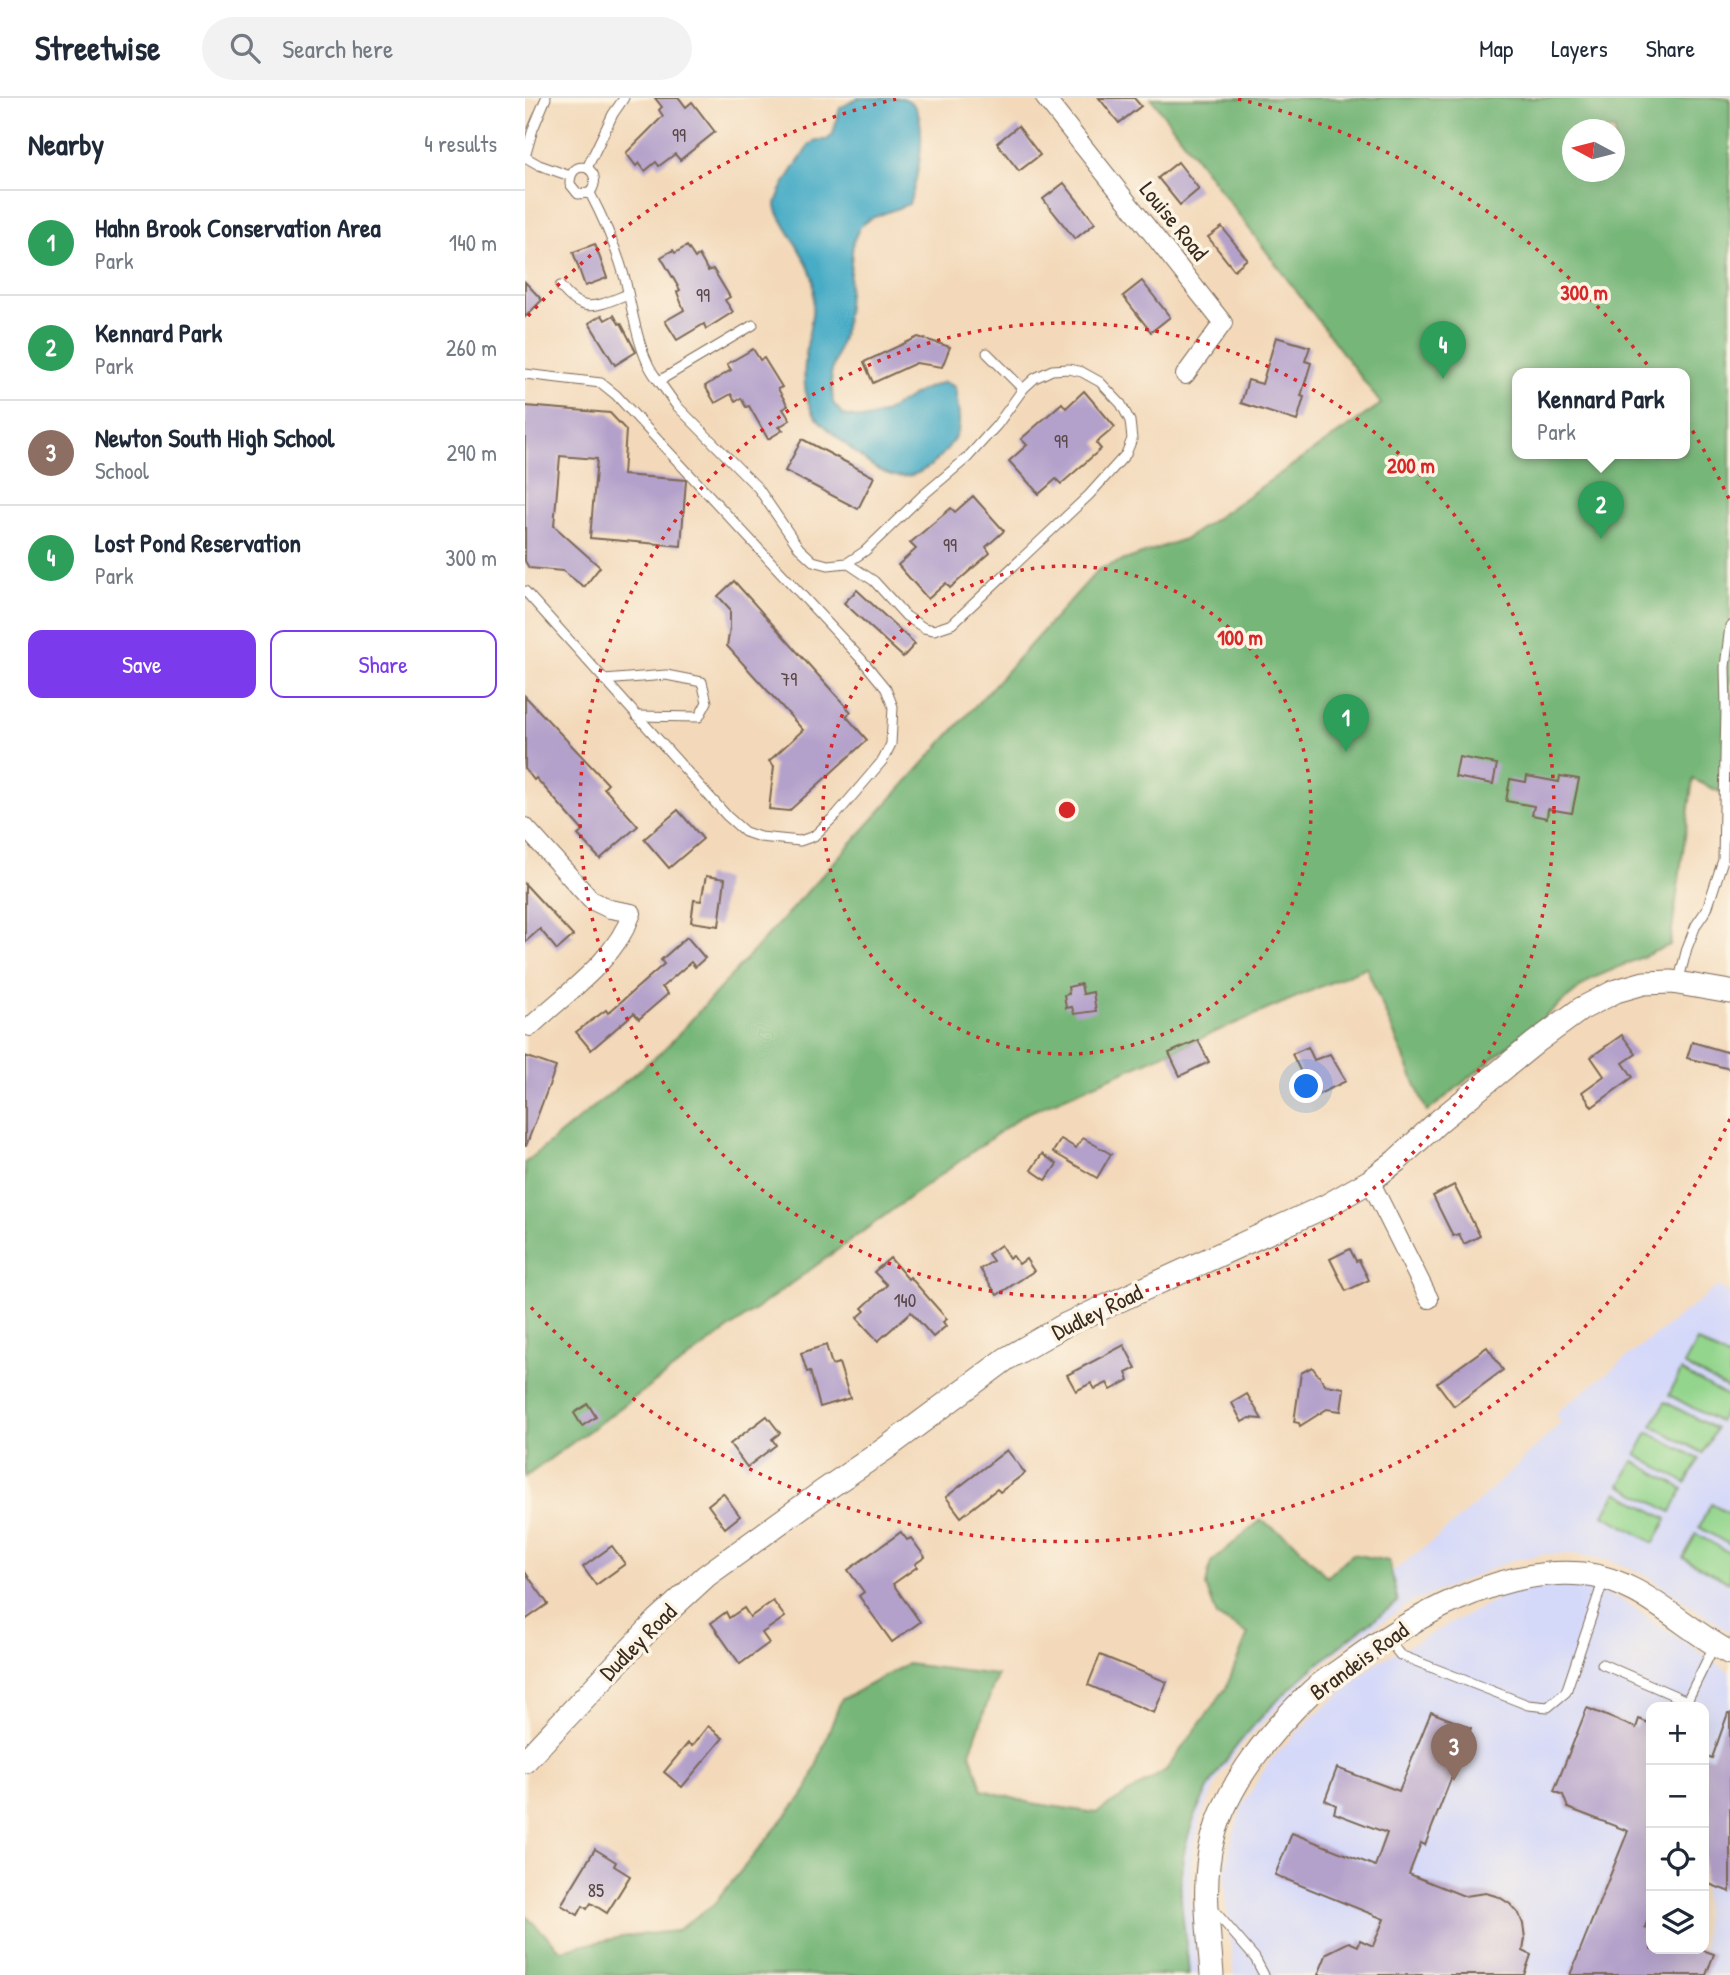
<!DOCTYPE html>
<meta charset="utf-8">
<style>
:root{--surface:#fff;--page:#f2f2f3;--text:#1f2937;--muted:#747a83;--line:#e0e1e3;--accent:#7c3aed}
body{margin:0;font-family:"Patrick Hand",sans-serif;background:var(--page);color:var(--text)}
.controls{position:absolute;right:21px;bottom:21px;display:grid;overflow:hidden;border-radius:14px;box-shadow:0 7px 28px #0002}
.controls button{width:63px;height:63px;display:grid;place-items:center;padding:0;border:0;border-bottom:2px solid var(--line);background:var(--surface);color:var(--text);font:35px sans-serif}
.compass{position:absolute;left:1037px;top:21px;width:63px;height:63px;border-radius:50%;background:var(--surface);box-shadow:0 7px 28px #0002;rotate:277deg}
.you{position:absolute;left:782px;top:989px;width:24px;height:24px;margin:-18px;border:5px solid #fff;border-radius:50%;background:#1a73e8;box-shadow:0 0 0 10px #1a73e833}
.badge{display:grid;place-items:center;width:46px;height:46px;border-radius:50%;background:var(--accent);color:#fff;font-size:23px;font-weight:700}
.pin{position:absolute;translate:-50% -58px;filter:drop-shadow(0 2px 4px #0008)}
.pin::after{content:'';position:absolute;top:37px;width:24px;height:21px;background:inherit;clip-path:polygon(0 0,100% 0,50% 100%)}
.popup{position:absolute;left:987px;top:270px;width:178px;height:91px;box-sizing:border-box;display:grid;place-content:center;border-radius:14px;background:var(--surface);filter:drop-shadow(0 2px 5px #0005);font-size:23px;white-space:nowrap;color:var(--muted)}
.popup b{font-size:26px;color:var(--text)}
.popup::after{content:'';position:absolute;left:50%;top:100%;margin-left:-14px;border:14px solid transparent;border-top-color:var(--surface)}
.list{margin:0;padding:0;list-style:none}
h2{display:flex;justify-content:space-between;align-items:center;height:91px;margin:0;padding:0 28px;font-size:30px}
h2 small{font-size:23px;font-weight:400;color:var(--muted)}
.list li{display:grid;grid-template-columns:46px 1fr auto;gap:21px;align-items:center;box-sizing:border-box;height:105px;padding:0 28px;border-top:2px solid var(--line)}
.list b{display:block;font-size:26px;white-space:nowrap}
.list p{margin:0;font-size:23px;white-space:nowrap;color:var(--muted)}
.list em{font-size:23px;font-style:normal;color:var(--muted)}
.actions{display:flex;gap:14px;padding:21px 28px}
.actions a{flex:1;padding:16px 0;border:2px solid var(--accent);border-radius:14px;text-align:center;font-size:24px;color:var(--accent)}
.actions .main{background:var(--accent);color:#fff}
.icon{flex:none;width:38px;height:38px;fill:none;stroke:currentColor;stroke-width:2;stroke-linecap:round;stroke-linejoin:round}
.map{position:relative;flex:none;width:1205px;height:1877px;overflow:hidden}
header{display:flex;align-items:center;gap:42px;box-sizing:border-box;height:98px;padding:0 35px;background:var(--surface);border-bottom:2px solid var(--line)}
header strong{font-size:33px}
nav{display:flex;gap:38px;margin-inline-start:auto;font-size:24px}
.search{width:490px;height:63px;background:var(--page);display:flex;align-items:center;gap:18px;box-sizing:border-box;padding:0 24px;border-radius:38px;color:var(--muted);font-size:26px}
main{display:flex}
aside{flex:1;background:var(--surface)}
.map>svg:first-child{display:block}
</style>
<header>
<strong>Streetwise</strong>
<div class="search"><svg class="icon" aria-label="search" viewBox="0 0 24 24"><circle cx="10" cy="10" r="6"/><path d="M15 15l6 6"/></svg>Search here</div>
<nav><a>Map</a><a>Layers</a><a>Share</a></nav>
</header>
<main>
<aside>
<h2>Nearby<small>4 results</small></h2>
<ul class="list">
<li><span class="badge" style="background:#2e9e5b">1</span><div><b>Hahn Brook Conservation Area</b><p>Park</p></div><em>140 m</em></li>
<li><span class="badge" style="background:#2e9e5b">2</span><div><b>Kennard Park</b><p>Park</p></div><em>260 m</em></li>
<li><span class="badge" style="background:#8d6e63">3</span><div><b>Newton South High School</b><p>School</p></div><em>290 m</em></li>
<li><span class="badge" style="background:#2e9e5b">4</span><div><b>Lost Pond Reservation</b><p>Park</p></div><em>300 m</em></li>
</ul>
<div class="actions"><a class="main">Save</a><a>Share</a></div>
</aside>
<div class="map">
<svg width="1205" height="1877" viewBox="0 0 1205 1877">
<rect width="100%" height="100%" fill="#fcf5e5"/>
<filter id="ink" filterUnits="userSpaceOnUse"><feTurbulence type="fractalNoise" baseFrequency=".0143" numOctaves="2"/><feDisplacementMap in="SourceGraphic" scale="14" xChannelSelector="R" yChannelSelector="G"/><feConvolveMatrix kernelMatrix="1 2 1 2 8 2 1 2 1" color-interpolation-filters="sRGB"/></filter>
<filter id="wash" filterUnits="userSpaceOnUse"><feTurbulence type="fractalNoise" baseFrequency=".00686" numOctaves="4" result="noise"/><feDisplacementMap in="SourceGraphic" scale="28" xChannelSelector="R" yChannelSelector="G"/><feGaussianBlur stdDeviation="1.57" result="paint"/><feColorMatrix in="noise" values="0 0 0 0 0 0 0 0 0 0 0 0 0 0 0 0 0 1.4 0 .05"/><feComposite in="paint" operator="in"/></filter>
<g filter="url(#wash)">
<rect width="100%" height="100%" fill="#f3d9ba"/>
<!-- built -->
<g fill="#d4d8f9" fill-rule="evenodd">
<path d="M1193,1188L1205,1195V1535L1119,1476L1087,1463L1051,1456H1020L987,1462L888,1504L828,1542L794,1568L719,1644L693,1681L677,1717L667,1762L666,1802L675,1877H585L738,1569L907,1444L950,1407L1036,1325L1031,1315Z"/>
<path d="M1038,1488L1069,1492L1097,1502L1205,1574V1877H709L701,1805L700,1774L704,1750L717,1708L743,1665L783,1623L852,1564L978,1498L1008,1490ZM1126,1609H1179V1851H1126Z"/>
</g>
<!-- green -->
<g fill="#93d58d" stroke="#678056" stroke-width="2">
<path d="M1172,1243L1205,1261V1292L1159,1267Z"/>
<path d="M1156,1273L1205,1300V1305L1194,1324L1144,1297Z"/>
<path d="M1140,1304L1191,1331L1178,1355L1127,1328Z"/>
<path d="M1123,1334L1174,1361L1161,1385L1111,1357Z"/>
<path d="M1108,1363L1158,1391L1146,1414L1095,1387Z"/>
<path d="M1092,1394L1142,1421L1129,1445L1079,1417Z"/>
<path d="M1186,1406L1205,1416V1447L1174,1429Z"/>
<path d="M1171,1436L1205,1455V1485L1158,1460Z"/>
</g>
<!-- forest -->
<g fill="#76b678" stroke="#58704b" stroke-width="2" fill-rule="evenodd">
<path d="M626,0H1205V699L1168,681L1145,847L1066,881L902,1014L841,869L498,1017L0,1379V1065L140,951L574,471L662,440L856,306ZM1048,32H1090V74H1048ZM992,275H1160V355H992Z"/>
<path d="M736,1422L767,1442L802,1479L827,1456L864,1463L873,1504C789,1565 677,1651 658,1760C651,1799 662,1838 664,1877H0V1817L36,1852L96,1839L151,1833L189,1806L282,1692L316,1602L382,1566L472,1577L445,1655L458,1692L506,1705L571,1715L641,1672L701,1590L723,1536L692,1518L681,1488L686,1464Z"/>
</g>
<!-- water -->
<path fill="#47acc6" stroke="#416b72" stroke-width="2" d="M333,0C346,0 363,0 377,0C410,7 392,85 384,106L344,121L334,130L328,144L320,229L306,276L308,305L318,317L338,321L357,316L397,292L419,284L430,289C431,301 435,314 434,326C434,335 423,351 416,358C378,397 352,374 318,344C307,334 291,323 285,309C269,269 293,222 288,182C285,162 250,118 251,107C253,91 276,61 284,47L291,42H302L308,36L315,10Z"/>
<g id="blocks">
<!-- building -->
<g fill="#b4a1cb">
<path d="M130,0H154L161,9L167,4L190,34L155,62L150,56L134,68L131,64L120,73L114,65L111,68L101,55L138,18L134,12L137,9Z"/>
<path d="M574,0H609L616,8L594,25Z"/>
<path d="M493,28L515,57L494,73L472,45Z"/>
<path d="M653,64L674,91L655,107L633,80Z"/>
<path d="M539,85L570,125L550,141L518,101Z"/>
<path d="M697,129L722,161L709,172L683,139Z"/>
<path d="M70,146L82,180L60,188L48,154Z"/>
<path d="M162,148L170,160L174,157L183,173L188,171L205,199L200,202L208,214L181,231L179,226L152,242L140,223L159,212L152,194L155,192L136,159L148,152L150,155Z"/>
<path d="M617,183L645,219L626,234L598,198Z"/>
<path d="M0,184L17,202L0,219Z"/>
<path d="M77,217L80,222L89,217L94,226L96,225L111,254L90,267L64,225Z"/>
<path d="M393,239L425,249L417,269L391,265L348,285L339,264Z"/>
<path d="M751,239L785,249L780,263L786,265L776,298L779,299L772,323L716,305L723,282L737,286Z"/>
<path d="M228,251L235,262L239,260L257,289L253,291L263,308L258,311L265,322L254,329L258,332L243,341L224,308L221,309L216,300L210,303L206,296L190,305L180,288L206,272L202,266Z"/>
<path d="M559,293L590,329L571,345L576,351L536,386L531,381L514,396L484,363L502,347L496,341L537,305L541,310Z"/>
<path d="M0,308L85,315L101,332L98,377L161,382L156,448L65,440L72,361L35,358L29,428L75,469L59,489L38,473L4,470L0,463Z"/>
<path d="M277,341L349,379L333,411L260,373Z"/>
<path d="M448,398L479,433L461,449L465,455L425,490L421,485L403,501L373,467L391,451L385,445L426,410L430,414Z"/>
<path d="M209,483L326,614L321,618L342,642L264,713L244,711L249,668L244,663L278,632L202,548L205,530V511L193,498Z"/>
<path d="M332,492L390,546L378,559L319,505Z"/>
<path d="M0,598L83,686L79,690L113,728L75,761L53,737L58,733L11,680L9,682L0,671Z"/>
<path d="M934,659L972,666L968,686L930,679Z"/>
<path d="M1002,678L1034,684L1035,678L1054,681L1047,715L1023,711L1022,720L1007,717L1009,708L981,703L985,681L1001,684Z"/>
<path d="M153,712L178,741L144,770L119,741Z"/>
<path d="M181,778L200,781L194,828L166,824L169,802L176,803Z"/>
<path d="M0,786L48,838L32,852L15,831L0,844Z"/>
<path d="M162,839L180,860L170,869L166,864L137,889L143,896L114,921L109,915L66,952L51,934L81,912L83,915L139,866L136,862Z"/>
<path d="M556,886L558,896L568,894L571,913L549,916L547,909L541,910L539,897L544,896L543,889Z"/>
<path d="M1097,937L1111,956L1098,965L1108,979L1067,1009L1057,994L1079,978L1066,959Z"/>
<path d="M673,942L684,964L655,978L644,955Z"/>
<path d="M1167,944L1205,955V971L1162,960Z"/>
<path d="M783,949L789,962L805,956L821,983L788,999L767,956Z"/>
<path d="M0,958L31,969L1,1048H0Z"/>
<path d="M558,1040L586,1056L572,1080L528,1054L536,1041L551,1050Z"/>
<path d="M517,1056L532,1066L521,1082L506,1072Z"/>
<path d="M929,1087L955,1138L939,1146L934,1136L928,1138L908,1098Z"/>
<path d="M476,1147L484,1160L488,1158L494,1166L501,1161L509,1173L472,1197L455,1171L468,1163L463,1156Z"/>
<path d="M825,1151L831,1163L834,1162L844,1182L821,1193L805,1161Z"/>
<path d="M365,1160L383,1181L385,1179L422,1221L418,1224L421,1228L408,1239L386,1214L353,1243L332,1220L340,1213L337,1210L362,1187L349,1174Z"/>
<path d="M301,1247L307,1267L314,1265L325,1300L295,1309L285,1273L282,1274L276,1255Z"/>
<path d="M599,1247L611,1270L601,1275L604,1282L586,1292L582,1285L570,1291L566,1285L551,1293L542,1277Z"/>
<path d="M962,1249L978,1272L929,1308L912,1285Z"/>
<path d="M787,1269L801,1287L819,1290L816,1313L802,1311L775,1328L774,1325L769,1324L776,1275Z"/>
<path d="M722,1296L737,1321L724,1320L717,1324L707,1305Z"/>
<path d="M63,1306L71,1319L57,1328L49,1315Z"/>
<path d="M242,1318L255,1335L247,1341L251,1347L222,1369L205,1346Z"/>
<path d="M482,1352L500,1375L475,1394L472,1391L436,1419L421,1399Z"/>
<path d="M198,1395L215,1418L200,1430L183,1407Z"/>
<path d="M376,1434L382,1442L386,1440L400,1459L390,1466L392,1469L368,1486L395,1524L367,1544L334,1498L339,1494L323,1472Z"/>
<path d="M87,1448L100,1466L71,1487L58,1469Z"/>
<path d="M0,1474L23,1506L0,1522Z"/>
<path d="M248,1503L260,1519L237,1535L244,1545L215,1566L186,1525L201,1514L204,1520L219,1510L225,1519Z"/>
<path d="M575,1557L642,1584L629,1615L563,1587Z"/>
<path d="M1062,1610L1111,1630L1114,1621L1126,1626V1812L1120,1829L1126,1831V1851H1175L1189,1856L1181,1877H1045L1103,1733L1043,1710L1038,1697L1029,1693Z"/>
<path d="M906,1614L946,1630L900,1747L896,1745L884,1776L939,1798L961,1795L974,1799L985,1806L994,1816L998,1826L1000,1840L998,1853L1006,1857L999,1877H793L802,1855L824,1844L833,1848L835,1842L848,1848L859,1821L750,1777L767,1735L850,1768L862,1735L809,1715L811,1707L800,1702L812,1670L874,1693Z"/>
<path d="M1203,1615H1205V1794L1179,1784V1657L1187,1660Z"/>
<path d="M183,1628L198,1640L157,1689L139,1674L163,1645L167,1648Z"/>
<path d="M70,1751L91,1764L89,1768L105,1778L82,1815L66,1805L62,1811L58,1808L53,1817L36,1807Z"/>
</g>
</g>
</g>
<g filter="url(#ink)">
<use href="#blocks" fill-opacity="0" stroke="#7b6755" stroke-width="2"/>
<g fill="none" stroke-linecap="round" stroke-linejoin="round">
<!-- service casing -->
<g stroke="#7b6755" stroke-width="11">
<g id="service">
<path d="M0,59L8,31L21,0"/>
<path d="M0,59L14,67L45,78"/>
<path d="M62,70L88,16L99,0"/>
<path d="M62,70C50,67 45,75 45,86L53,96L65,95"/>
<path d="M62,70C72,76 71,86 65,95"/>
<path d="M65,95C79,122 92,152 100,181C107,209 114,262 134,283"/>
<path d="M35,188C58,218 72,208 103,196"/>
<path d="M228,227L134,283L151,307L233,390L274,450L288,463L303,467L322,465L340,453L397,398L442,360L472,327L498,291L510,280L527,272L544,271L557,274L575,284L596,306L605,323L607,341L601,356L564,397L427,526L409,532L399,530L381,518L349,483L322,465"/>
<path d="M462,255L498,291"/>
<path d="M0,276L76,285L91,297L338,563L361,591L368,609L366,646L358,662L312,716L289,738L275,743L235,739L220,734L202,718L0,493"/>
<path d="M79,582L141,577L177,584L182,604L174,619L111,618"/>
<path d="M1153,885L1162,850L1171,827L1182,811L1198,762L1201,609L1200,569L1205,528"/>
<path d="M862,1540L875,1557L1003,1607L1023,1609L1041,1594L1079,1481"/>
<path d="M1077,1566L1162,1603L1189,1548"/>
<path d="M687,1810L730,1860L739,1877"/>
</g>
</g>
<!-- minor casing -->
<g stroke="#7b6755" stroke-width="20">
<g id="minor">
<path d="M520,0L698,225L660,277"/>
<path d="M0,729L66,802L85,811L107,815C90,863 41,895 5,929"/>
<path d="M845,1083L904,1201"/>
</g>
</g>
<!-- tertiary casing -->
<g stroke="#7b6755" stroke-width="25">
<g id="tertiary">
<path d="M0,1663L132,1523L181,1478L297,1394L360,1351L481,1261L540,1227L801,1108L845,1083L871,1063L914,1023L1011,944L1056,911L1091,893L1119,885L1147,884L1205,894"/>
<path d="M687,1877C684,1833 676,1784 688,1740C703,1685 746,1632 787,1593C797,1584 810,1576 821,1568C885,1520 975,1468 1058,1476C1116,1482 1156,1529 1205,1555"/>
</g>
</g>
<!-- service -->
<use href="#service" stroke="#fff" stroke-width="9"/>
<!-- minor -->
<use href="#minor" stroke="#fff" stroke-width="18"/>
<!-- tertiary -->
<use href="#tertiary" stroke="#fff" stroke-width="23"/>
</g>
</g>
<!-- distance rings -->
<g fill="none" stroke="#d62828" stroke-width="3.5" stroke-dasharray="3.5 7">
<circle cx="542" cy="712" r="244"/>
<circle cx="542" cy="712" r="487"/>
<path d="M1205 1021A731 731 0 0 1 3 1206M3 218A731 731 0 0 1 371 1M713 1A731 731 0 0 1 1205 403"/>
</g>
<g text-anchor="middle" stroke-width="7" stroke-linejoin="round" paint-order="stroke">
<!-- number labels -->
<g font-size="19" fill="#594849">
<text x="154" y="44">99</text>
<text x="178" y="204">99</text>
<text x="536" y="350">99</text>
<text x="425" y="454">99</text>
<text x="264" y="588">79</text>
<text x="380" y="1209">140</text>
<text x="71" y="1799">85</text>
</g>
<!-- street labels -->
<g font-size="23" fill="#3b2a1e" stroke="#fcf5e5">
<text transform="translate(649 123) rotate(51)" y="8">Louise Road</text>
<text transform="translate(572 1214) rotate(-26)" y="8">Dudley Road</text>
<text transform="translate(113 1544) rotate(-45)" y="8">Dudley Road</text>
<text transform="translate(834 1563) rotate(-36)" y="8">Brandeis Road</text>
</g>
</g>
<circle cx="542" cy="712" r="10" fill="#d62828" stroke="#fcf5e5" stroke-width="3.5"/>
<g font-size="21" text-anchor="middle" font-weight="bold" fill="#d62828" stroke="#fcf5e5" stroke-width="7" stroke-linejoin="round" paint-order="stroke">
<text x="1059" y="202">300 m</text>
<text x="886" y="375">200 m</text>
<text x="715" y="547">100 m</text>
</g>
</svg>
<div class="controls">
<button>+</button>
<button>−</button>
<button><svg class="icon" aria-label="locate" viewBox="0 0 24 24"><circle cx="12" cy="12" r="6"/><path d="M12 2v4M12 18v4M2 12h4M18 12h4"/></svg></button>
<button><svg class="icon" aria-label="layers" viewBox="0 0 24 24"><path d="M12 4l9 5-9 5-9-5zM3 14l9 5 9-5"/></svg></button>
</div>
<svg class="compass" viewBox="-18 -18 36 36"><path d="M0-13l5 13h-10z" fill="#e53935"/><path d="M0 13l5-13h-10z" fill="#747a83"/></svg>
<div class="you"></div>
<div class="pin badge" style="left:821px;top:654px;background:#2e9e5b">1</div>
<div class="pin badge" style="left:1076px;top:441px;background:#2e9e5b">2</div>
<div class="popup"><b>Kennard Park</b>Park</div>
<div class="pin badge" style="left:929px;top:1683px;background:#8d6e63">3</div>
<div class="pin badge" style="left:918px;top:281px;background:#2e9e5b">4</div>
</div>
</main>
